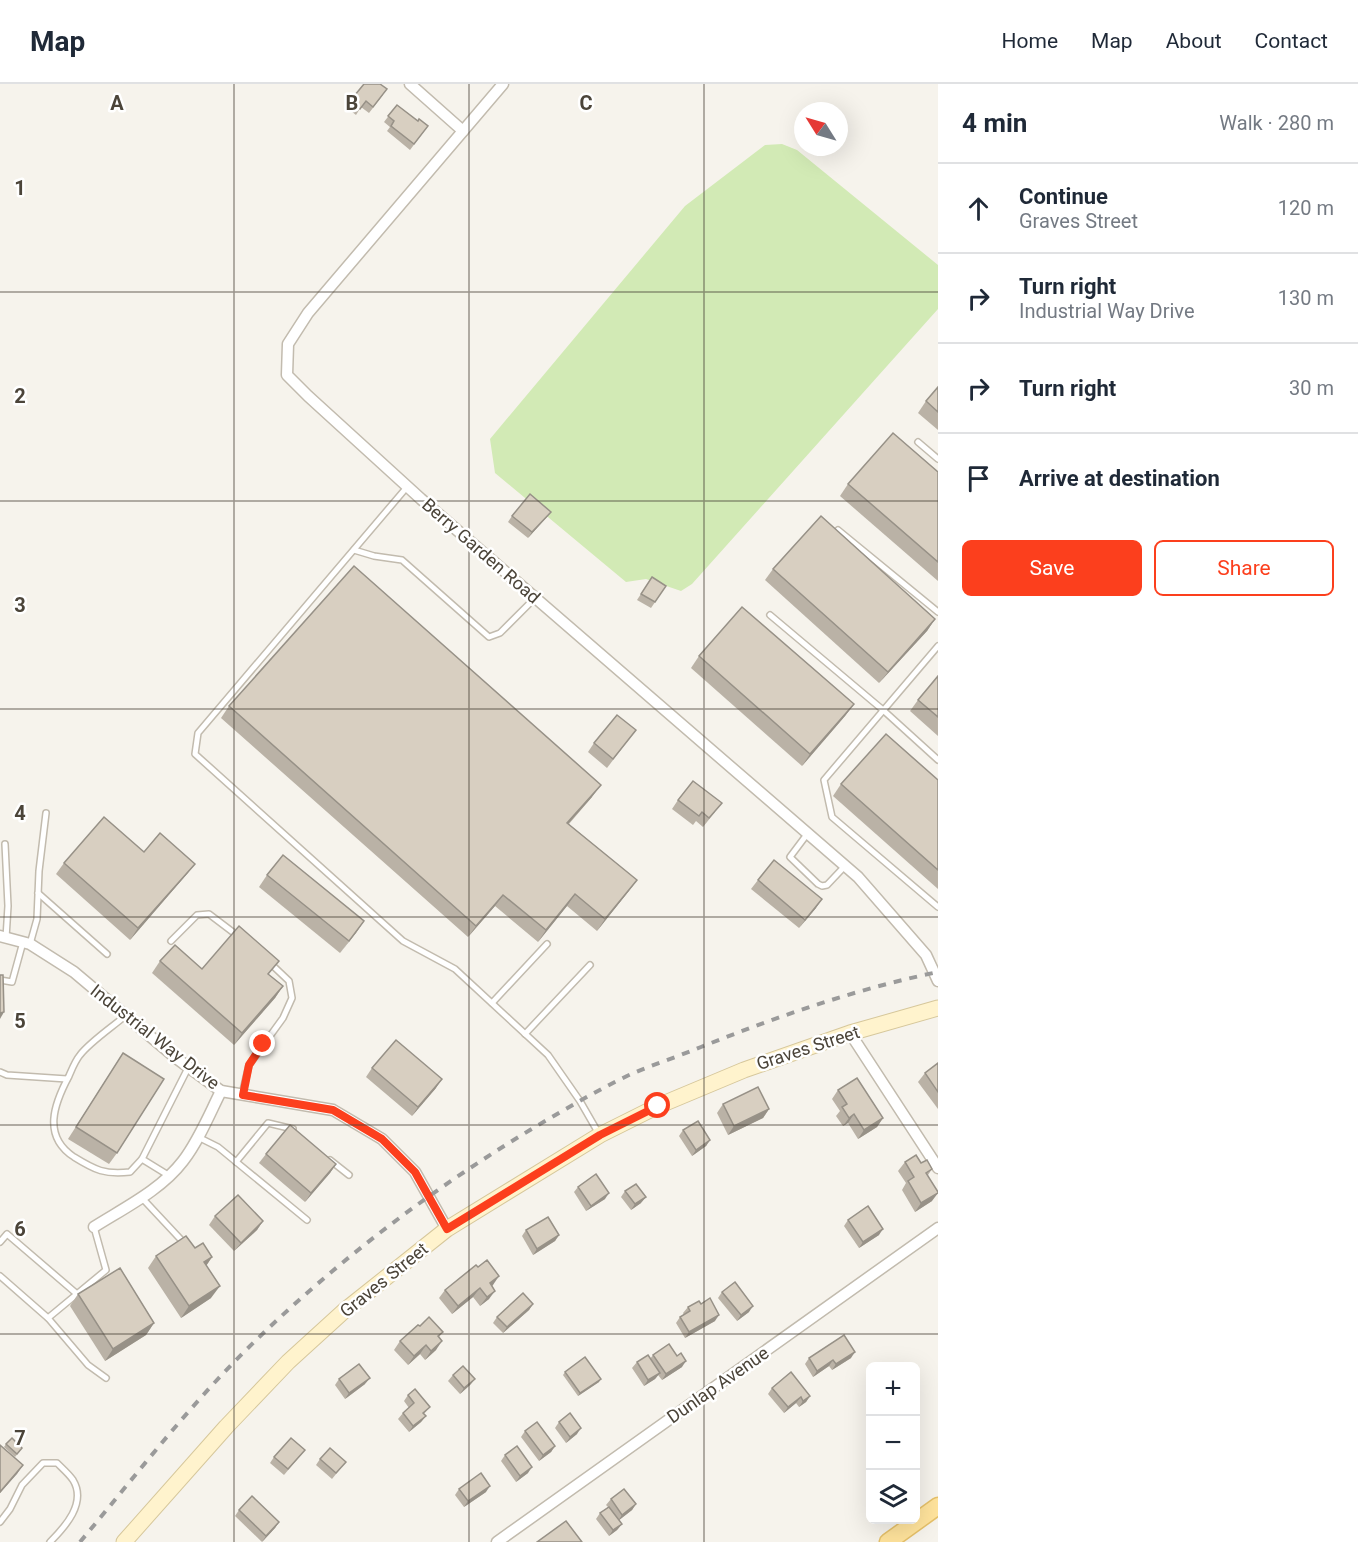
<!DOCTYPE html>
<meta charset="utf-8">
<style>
:root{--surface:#fff;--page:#f6f6f7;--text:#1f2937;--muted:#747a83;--line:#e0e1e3;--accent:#fc3f1d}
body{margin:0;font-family:Roboto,sans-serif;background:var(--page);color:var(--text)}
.controls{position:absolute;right:18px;bottom:18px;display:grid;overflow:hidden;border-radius:9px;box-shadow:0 6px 24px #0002}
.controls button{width:54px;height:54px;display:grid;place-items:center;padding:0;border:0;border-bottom:2px solid var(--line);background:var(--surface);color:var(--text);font:30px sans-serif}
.compass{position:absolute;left:794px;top:18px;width:54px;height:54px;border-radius:50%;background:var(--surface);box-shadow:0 6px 24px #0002;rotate:307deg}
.stop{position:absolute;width:18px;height:18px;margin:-14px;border:4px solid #fc3f1d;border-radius:50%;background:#fff}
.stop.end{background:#fc3f1d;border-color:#fff;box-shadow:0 2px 6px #0008}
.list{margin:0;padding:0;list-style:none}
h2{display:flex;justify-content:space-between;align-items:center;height:78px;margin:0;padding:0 24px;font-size:26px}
h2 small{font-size:20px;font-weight:400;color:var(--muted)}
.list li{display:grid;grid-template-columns:39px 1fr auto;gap:18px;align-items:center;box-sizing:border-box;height:90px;padding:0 24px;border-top:2px solid var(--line)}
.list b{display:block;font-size:22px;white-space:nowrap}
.list p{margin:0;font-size:20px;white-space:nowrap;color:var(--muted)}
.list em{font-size:20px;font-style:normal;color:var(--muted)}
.actions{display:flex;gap:12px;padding:18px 24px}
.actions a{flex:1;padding:14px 0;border:2px solid var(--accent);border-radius:9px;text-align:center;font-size:21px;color:var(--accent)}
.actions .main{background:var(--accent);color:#fff}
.icon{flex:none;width:33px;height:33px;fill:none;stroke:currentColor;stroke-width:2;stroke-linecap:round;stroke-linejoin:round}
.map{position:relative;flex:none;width:938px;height:1458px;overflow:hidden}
header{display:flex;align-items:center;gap:36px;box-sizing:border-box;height:84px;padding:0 30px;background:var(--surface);border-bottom:2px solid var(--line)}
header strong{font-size:28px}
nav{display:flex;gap:33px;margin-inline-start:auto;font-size:21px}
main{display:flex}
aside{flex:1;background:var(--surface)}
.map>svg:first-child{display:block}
</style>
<header>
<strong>Map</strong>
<nav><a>Home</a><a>Map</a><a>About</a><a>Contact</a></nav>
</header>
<main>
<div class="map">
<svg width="938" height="1458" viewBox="0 0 938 1458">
<rect width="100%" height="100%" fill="#f6f3ec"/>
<!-- green -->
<path fill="#d2eab5" d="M782,60L797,66L938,181V225L692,500L681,507L646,495L626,498L495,389L490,355L685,122L765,61Z"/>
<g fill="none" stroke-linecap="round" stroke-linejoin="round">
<!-- lane casing -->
<g stroke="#c2bbae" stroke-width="8">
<g id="lane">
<path d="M918,358L938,375"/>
<path d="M407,403L198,649L195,670L403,857L455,885L548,971L580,1017L599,1050"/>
<path d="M838,446L938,528"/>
<path d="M354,466L374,472L402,476L489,553L500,549L535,514"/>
<path d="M770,531L883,626L938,676"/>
<path d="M938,562L824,696L832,733L938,823"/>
<path d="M808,749L790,773L818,800L822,802L827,801L845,782"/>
<path d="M5,760L8,822L6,854"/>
<path d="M38,809L107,870"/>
<path d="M171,857L197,831L209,830L238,852"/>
<path d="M30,860L37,835L39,787L46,729"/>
<path d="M0,896L12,898L23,858"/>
<path d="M492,919L547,860"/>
<path d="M125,932C111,944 90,958 80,971C75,977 72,985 69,992C54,1020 42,1052 74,1073C95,1086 105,1091 130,1088L142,1075"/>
<path d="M525,950L590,881"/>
<path d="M0,988L7,991L67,995"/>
<path d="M242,1011L249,981L283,934L292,914L289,897L270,879"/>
<path d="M198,1053L218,1063L307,1136"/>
<path d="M330,1076L349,1091"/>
<path d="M236,1078L268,1039L293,1045"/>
<path d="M168,1091L142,1075L188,984"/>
<path d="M142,1114L185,1160"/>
<path d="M0,1158L7,1150L77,1210"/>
<path d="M0,1192L48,1234L106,1186L94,1143"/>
<path d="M48,1234L88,1281L106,1294"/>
<path d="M0,1438L10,1425L22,1401L43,1379H57C62,1384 69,1390 73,1396C87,1419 65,1443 50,1458"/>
</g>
</g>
<!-- street casing -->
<g stroke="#c2bbae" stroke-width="13">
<g id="street">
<path d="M410,0L463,47"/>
<path d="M503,0L308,229L288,260L287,291L308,312L421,415L858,793L926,871L938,897"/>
<path d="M0,852L30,860L74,888L176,974L221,1007L333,1026L382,1055L415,1088L447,1145"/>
<path d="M850,949L938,1084"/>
<path d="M94,1143C124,1124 161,1106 183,1077C199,1056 209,1031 221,1007"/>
<path d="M497,1458L938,1144"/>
</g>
</g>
<!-- secondary casing -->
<g stroke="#d6c79b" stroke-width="17">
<path id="secondary" d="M124,1458L226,1343L288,1278L344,1227L447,1145L600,1051L658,1022L744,986L850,949L938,924"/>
</g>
<!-- primary casing -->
<g stroke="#e6c16a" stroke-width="19">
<path id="primary" d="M888,1458L938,1422"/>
</g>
<!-- lane -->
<use href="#lane" stroke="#fff" stroke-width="5"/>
<!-- street -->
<use href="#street" stroke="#fff" stroke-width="10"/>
<!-- secondary -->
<use href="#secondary" stroke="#fff3cd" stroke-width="15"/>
<!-- primary -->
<use href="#primary" stroke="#ffe39c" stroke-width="16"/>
<!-- rail -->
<path stroke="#9a9a9a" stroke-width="4" stroke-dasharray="8 8" stroke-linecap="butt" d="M80,1458C133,1395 184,1328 242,1270C329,1183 426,1109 530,1046C562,1027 594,1008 627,992C651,981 677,973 701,963C779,932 856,905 938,888"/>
</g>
<!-- wall -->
<g fill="#bab2a6">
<path d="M383,11L369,29L361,23L356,31L346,23L350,17Z"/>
<path d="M397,21L418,37L428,42L410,66L387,47L390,43L384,38Z"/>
<path d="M938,303V346L918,329L926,317Z"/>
<path d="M938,388V497L840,412L848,400Z"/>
<path d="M551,428L528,454L508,438L512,432Z"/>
<path d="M773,485L935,535L927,547L879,599L765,496Z"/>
<path d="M652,493L666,502L651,524L637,516Z"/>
<path d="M699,572L854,620L845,632L802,682L691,584Z"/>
<path d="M938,592V652L910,627L918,616Z"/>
<path d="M229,622L592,713L569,740L637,796L628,808L597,847L567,822L538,858L495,822L468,853L221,634Z"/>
<path d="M636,646L607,684L588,668L594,659Z"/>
<path d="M938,696V805L833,712L841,700Z"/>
<path d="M678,716L715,728L703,743L696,737L693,741L672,725Z"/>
<path d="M144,768L195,780L186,791L130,856L56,790L64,779Z"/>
<path d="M267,791L364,837L340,869L259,803Z"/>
<path d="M758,796L816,824L799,844L751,805Z"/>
<path d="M160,877L202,885L283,902L275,914L234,961L152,889Z"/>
<path d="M123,969L117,1069L109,1080L68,1055Z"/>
<path d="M938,979V1025L918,998L925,989Z"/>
<path d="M372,984L436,1004L412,1032L366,993Z"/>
<path d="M838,1006L883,1034L877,1043L858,1055L848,1039L843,1042L836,1032L840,1027L832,1015Z"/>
<path d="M723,1020L769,1025L763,1034L728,1051L717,1029Z"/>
<path d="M683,1046L710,1056L706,1062L692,1072L679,1052Z"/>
<path d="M266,1070L336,1080L330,1089L305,1118L259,1079Z"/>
<path d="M905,1078L921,1079L932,1085L928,1091L932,1117L915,1128L902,1106L906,1099L898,1087Z"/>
<path d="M578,1103L605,1115L586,1127L574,1108Z"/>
<path d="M625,1107L641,1119L631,1126L621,1113Z"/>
<path d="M215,1132L263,1137L257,1146L234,1167L209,1141Z"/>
<path d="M848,1136L879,1151L859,1164L844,1142Z"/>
<path d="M526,1146L559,1151L555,1157L533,1171L522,1152Z"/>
<path d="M195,1164L212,1173L206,1182L211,1214L181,1234L148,1184L156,1172Z"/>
<path d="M493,1201L492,1202L489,1215L480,1222L473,1213L452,1230L439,1214L445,1206Z"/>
<path d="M722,1208L749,1228L737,1237L718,1214Z"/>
<path d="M78,1210L154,1239L146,1251L105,1277L70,1222Z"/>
<path d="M533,1220L529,1226L503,1249L493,1239L497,1233Z"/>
<path d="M688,1223L715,1237L685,1254L676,1239L680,1233L684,1231L683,1229Z"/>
<path d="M420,1242L443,1248L439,1253L436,1266L425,1276L420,1270L408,1281L394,1266L400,1257Z"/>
<path d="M653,1271L682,1283L662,1296L658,1291L655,1295L644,1302L632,1284L637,1278L650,1275Z"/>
<path d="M809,1274H851L832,1286L829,1282L813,1293L805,1280Z"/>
<path d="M565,1288L599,1298L578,1312L563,1291Z"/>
<path d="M453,1291L475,1295L470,1301L460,1310L448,1297Z"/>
<path d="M339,1295L365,1300L345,1315L335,1301Z"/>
<path d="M772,1304L810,1312L806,1318L799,1323L796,1319L784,1329L768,1310Z"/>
<path d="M408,1311L430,1323L424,1330L426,1332L421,1338L409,1348L398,1335L403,1329L409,1324L404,1317Z"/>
<path d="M559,1338L577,1350L566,1359L555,1344Z"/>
<path d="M525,1347L555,1362L551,1368L539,1377L521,1353Z"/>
<path d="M6,1360L20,1367L15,1373L4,1363Z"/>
<path d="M305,1366L284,1391L270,1379L274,1373Z"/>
<path d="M505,1371L528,1389L516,1398L501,1377Z"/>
<path d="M320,1375L341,1384L332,1395L316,1381Z"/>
<path d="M459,1405L486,1408L464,1423L455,1411Z"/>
<path d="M611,1415L636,1420L632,1426L619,1436L622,1440L617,1446L609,1452L596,1435L600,1429L608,1423L606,1421Z"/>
<path d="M239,1426L279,1438L275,1444L262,1458L235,1432Z"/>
</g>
<!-- shaded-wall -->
<g fill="#979187">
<path d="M551,428L546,434L528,454L532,448Z"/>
<path d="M935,535L927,547L879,599L888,588Z"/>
<path d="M854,620L845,632L802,682L810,670Z"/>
<path d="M601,701L592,713L559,750L567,739Z"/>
<path d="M195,780L186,791L130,856L138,844Z"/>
<path d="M637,796L628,808L597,847L605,835Z"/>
<path d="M575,810L567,822L538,858L546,846Z"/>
<path d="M503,811L495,822L468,853L476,842Z"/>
<path d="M822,815L816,824L799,844L805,836Z"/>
<path d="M364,837L356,849L340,869Z"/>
<path d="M283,902L275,914L234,961L242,949Z"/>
<path d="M4,928L0,935V929Z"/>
<path d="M442,995L436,1004L412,1032L418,1023Z"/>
<path d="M769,1025L763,1034L728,1051L734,1042Z"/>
<path d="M854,1030L848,1039L843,1042L849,1034Z"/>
<path d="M883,1034L877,1043L858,1055L864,1046Z"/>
<path d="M710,1056L706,1062L692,1072L696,1066Z"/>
<path d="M336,1080L330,1089L305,1118L311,1109Z"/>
<path d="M609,1109L605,1115L586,1127L591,1122Z"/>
<path d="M938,1109L932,1117L915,1128L921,1119Z"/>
<path d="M646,1113L641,1119L631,1126L635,1120Z"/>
<path d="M263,1137L257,1146L234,1167L241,1159Z"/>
<path d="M883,1145L879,1151L859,1164L863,1158Z"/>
<path d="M559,1151L555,1157L533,1171L537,1165Z"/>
<path d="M212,1173L204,1185V1178Z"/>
<path d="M499,1192L493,1201L484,1208L490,1199Z"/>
<path d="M220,1202L211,1214L181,1234L189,1222Z"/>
<path d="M480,1204L473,1213L452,1230L458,1222Z"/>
<path d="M495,1207L489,1215L480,1222L487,1213Z"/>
<path d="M533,1220L529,1226L503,1249L507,1243Z"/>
<path d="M753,1222L749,1228L737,1237L741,1231Z"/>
<path d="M719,1231L715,1237L685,1254L689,1248Z"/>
<path d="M154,1239L146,1251L105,1277L113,1265Z"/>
<path d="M442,1257L436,1266L425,1276L431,1267Z"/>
<path d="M426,1261L420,1270L408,1281L414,1272Z"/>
<path d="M855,1268L851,1274L832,1286L836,1280Z"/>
<path d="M833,1276L829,1282L813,1293L817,1287Z"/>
<path d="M686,1277L682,1283L662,1296L666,1290Z"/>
<path d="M660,1289L655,1295L644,1302L648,1296Z"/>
<path d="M370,1294L365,1300L345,1315L349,1309Z"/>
<path d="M475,1295L470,1301L460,1310L464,1304Z"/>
<path d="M601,1295L599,1298L578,1312L580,1309Z"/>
<path d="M810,1312L806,1318L799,1323L803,1317Z"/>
<path d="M801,1313L796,1319L784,1329L788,1323Z"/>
<path d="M426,1332L421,1338L409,1348L413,1342Z"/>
<path d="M581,1344L577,1350L566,1359L570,1353Z"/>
<path d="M555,1362L551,1368L539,1377L543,1371Z"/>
<path d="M23,1381L17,1390L0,1409V1408Z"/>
<path d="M532,1383L528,1389L516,1398L520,1392Z"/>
<path d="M490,1402L486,1408L464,1423L468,1417Z"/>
<path d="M636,1420L632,1426L618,1437L622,1431Z"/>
<path d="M279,1438L275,1444L262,1458L266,1452Z"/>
<path d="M622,1440L617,1446L609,1452L613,1446Z"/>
</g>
<!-- building -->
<g fill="#d8cfc1" stroke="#979187" stroke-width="1.5">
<path d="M364,0H380L387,5L373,23L366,17L360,25L350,17Z"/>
<path d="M397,21L418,37L419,35L428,42L414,60L391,42L394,37L388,32Z"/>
<path d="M938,303V328L926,317Z"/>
<path d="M893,349L938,388V478L848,400Z"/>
<path d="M530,410L551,428L532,448L512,432Z"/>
<path d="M821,432L935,535L888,588L773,485Z"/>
<path d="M354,482L601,701L567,739L637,796L605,835L575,810L546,846L503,811L476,842L229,622Z"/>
<path d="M652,493L666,502L655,518L641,510Z"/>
<path d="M742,523L854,620L810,670L699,572Z"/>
<path d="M938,592V633L918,616Z"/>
<path d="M617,631L636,646L613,675L594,659Z"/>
<path d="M886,650L938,696V786L841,700Z"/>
<path d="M693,697L722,719L709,734L702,728L699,732L678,716Z"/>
<path d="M104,733L144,768L160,749L195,780L138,844L64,779Z"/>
<path d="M283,771L364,837L349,857L267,791Z"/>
<path d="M774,776L822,815L805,836L758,796Z"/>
<path d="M239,842L279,877L268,890L283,902L242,949L160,877L175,861L202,885Z"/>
<path d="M0,891H3L4,928L0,929Z"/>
<path d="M396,956L442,995L418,1023L372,984Z"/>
<path d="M123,969L164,995L117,1069L76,1043Z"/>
<path d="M938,979V1008L925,989Z"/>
<path d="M857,994L883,1034L864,1046L854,1030L849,1034L842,1023L847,1020L838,1006Z"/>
<path d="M758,1003L769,1025L734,1042L723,1020Z"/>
<path d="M698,1037L710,1056L696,1066L683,1046Z"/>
<path d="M290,1041L336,1080L311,1109L266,1070Z"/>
<path d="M916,1071L921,1079L927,1076L932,1085L926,1089L938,1108V1109L921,1119L908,1097L914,1093L905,1078Z"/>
<path d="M596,1090L609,1109L591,1122L578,1103Z"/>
<path d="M636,1100L646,1113L635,1120L625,1107Z"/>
<path d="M238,1111L263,1137L241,1159L215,1132Z"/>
<path d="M868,1122L883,1145L863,1158L848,1136Z"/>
<path d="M548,1133L559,1151L537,1165L526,1146Z"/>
<path d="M186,1152L195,1164L203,1159L212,1173L204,1178L220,1202L189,1222L156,1172Z"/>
<path d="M487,1176L499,1192L490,1199L495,1207L487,1213L480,1204L458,1222L445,1206L476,1181L478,1183Z"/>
<path d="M120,1184L154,1239L113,1265L78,1210Z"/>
<path d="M735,1198L753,1222L741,1231L722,1208Z"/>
<path d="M523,1209L533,1220L507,1243L497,1233Z"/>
<path d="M710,1214L719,1231L689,1248L680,1233L690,1227L688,1223L699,1217L701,1220Z"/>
<path d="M429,1233L443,1248L438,1252L442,1257L431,1267L426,1261L414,1272L400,1257L418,1241L420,1242Z"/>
<path d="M844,1251L855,1268L836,1280L833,1276L817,1287L809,1274Z"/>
<path d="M669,1260L677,1272L681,1269L686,1277L666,1290L653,1271Z"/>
<path d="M648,1271L660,1289L648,1296L637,1278Z"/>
<path d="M585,1273L601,1295L580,1309L565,1288Z"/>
<path d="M359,1280L370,1294L349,1309L339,1295Z"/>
<path d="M463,1282L475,1295L464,1304L453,1291Z"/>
<path d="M791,1288L810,1312L803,1317L801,1313L788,1323L772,1304Z"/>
<path d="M415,1305L430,1323L423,1329L426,1332L413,1342L403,1329L414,1319L408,1311Z"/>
<path d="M570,1329L581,1344L570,1353L559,1338Z"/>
<path d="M537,1338L555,1362L543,1371L525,1347Z"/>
<path d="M12,1354L22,1364L17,1370L6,1360Z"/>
<path d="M291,1354L305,1366L288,1385L274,1373Z"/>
<path d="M0,1361L23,1381L0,1408Z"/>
<path d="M517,1362L532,1383L520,1392L505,1371Z"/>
<path d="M330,1364L346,1378L336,1389L320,1375Z"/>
<path d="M481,1389L490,1402L468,1417L459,1405Z"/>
<path d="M624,1405L636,1420L622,1431L611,1415Z"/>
<path d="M252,1412L279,1438L266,1452L239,1426Z"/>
<path d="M609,1423L622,1440L613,1446L600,1429Z"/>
<path d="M566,1437L582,1458H537Z"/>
</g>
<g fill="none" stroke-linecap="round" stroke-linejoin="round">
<!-- route -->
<path stroke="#fc3f1d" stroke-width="8" d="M263,960L249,981L243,1011L333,1026L382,1055L415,1088L447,1145L600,1051L658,1022"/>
</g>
<!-- grid -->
<path fill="none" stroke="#4b4439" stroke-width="1.5" stroke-opacity="0.55" d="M234,0V1458M469,0V1458M704,0V1458M0,208H938M0,417H938M0,625H938M0,833H938M0,1041H938M0,1250H938"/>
<g text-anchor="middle" stroke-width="5" stroke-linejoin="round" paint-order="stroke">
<!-- street labels -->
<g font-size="18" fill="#4b4439" stroke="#fff">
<text transform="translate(481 467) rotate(41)" y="6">Berry Garden Road</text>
<text transform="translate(155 953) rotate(38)" y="6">Industrial Way Drive</text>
<text transform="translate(808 964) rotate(-18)" y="6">Graves Street</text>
<text transform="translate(384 1196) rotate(-39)" y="6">Graves Street</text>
<text transform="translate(718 1301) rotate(-35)" y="6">Dunlap Avenue</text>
</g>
</g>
<g font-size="20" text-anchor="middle" font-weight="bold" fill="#4b4439" stroke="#fff" stroke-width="5" stroke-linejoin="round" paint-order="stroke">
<text x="117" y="26">A</text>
<text x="352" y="26">B</text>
<text x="586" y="26">C</text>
<text x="20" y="111">1</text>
<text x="20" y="319">2</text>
<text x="20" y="528">3</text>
<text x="20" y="736">4</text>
<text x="20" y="944">5</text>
<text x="20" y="1152">6</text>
<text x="20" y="1361">7</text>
</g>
</svg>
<div class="controls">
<button>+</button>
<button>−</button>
<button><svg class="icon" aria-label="layers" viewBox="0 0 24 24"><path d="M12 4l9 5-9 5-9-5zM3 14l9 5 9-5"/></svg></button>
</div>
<svg class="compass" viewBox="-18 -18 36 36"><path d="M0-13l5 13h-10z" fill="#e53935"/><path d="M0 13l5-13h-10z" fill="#747a83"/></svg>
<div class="stop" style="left:658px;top:1022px"></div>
<div class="stop end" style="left:263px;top:960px"></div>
</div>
<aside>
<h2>4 min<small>Walk · 280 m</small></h2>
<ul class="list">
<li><svg class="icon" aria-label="ahead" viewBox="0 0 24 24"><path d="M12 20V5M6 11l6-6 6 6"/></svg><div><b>Continue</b><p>Graves Street</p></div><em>120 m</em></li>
<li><svg class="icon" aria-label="right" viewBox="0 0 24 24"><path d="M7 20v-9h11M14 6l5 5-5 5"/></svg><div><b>Turn right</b><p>Industrial Way Drive</p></div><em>130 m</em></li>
<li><svg class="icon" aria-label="right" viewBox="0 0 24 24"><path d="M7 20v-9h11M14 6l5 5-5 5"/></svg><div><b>Turn right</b></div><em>30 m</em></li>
<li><svg class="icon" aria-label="arrive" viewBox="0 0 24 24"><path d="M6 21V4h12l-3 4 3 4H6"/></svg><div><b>Arrive at destination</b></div></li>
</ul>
<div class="actions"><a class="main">Save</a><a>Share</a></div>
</aside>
</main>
